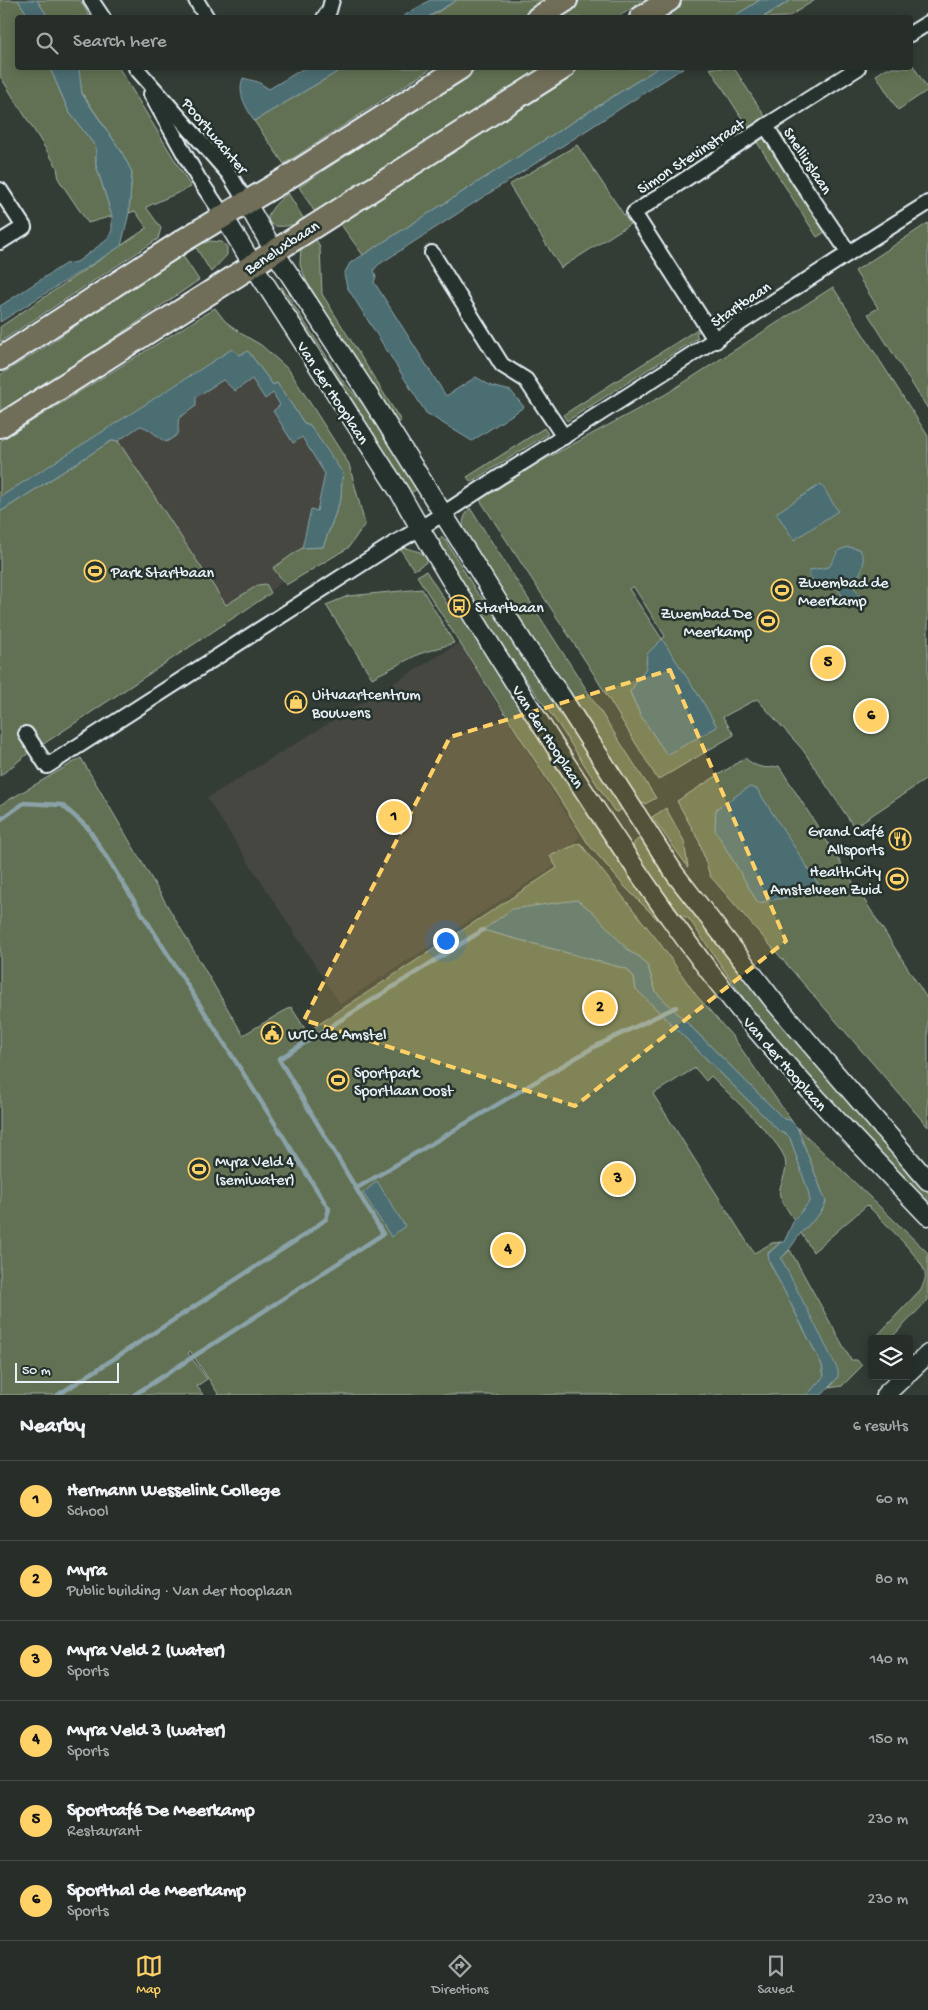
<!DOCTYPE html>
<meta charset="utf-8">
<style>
:root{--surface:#272d28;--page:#333934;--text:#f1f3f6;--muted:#a4a8a8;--line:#434945;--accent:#ffd166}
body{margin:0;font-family:"Gochi Hand",sans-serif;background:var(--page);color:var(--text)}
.controls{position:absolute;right:15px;bottom:15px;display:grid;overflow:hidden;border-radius:5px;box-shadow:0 2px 12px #0003}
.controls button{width:45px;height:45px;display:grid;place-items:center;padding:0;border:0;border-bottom:1px solid var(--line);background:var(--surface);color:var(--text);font:25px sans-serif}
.scale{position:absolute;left:15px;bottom:12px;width:104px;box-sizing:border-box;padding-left:5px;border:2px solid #e8f1f8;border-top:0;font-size:14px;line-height:18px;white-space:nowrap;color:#e8f1f8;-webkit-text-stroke:4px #26332d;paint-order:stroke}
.you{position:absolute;left:445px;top:940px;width:18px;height:18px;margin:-12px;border:4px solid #fff;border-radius:50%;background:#1a73e8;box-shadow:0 0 0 8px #1a73e833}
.badge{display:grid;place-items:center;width:32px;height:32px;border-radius:50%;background:var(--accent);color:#111;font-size:16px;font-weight:700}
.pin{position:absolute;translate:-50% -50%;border:2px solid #fff;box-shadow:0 1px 5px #0006}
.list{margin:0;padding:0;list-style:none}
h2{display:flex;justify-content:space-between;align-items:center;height:65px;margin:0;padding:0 20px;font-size:21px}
h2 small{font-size:16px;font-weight:400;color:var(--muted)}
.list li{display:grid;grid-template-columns:32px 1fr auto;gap:15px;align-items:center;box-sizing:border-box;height:80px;padding:0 20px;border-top:1px solid var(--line)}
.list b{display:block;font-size:19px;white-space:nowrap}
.list p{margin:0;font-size:16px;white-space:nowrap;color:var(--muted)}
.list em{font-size:16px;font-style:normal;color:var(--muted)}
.icon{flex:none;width:28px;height:28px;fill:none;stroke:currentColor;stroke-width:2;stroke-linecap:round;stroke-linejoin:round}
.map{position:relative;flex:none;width:928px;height:1395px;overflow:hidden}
.search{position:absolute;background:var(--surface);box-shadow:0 2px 12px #0003;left:15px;right:15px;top:15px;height:55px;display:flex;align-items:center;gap:12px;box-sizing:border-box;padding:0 18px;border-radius:5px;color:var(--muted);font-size:19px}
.sheet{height:545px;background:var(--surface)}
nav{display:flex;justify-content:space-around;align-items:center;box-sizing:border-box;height:70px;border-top:1px solid var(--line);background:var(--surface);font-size:14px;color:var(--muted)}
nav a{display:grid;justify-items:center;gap:2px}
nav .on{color:var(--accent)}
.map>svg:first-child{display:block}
</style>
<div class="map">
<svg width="928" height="1395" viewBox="0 0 928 1395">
<rect width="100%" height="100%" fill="#343c36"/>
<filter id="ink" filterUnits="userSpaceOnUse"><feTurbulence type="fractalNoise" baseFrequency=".02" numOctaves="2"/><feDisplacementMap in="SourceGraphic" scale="10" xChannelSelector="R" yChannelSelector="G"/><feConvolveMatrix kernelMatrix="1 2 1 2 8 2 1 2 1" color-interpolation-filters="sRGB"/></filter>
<g filter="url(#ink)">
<!-- built -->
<g fill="#454740">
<path d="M235,364L287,399L358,526L220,628L91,422Z"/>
<path d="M459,643L580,836L551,868L340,1004L207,798Z"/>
</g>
<!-- green -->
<g fill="#627153" stroke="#a5b1a6" fill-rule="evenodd">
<path d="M0,0H18L29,17L18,18V68H50L69,112L96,147V165L112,216L88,223L59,180L57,167L0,76Z"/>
<path d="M37,0H80L90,17H48Z"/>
<path d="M457,0H547L520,17L428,18Z"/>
<path d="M581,0H645L618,17L555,18Z"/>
<path d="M683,0H760L733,17L656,18Z"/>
<path d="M791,0H815L788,17L763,18Z"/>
<path d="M911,62L928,90L898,110L876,75L887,68H910Z"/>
<path d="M78,68H119L191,187L146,207L161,228L158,239L0,342V327L147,228L135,211L129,213L132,172L121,151L82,93Z"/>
<path d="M344,68H432L284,164L254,121Z"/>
<path d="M478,68H540L316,214L299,187Z"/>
<path d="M578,68H658L363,255L339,222Z"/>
<path d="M710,68H734L835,226L817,237Z"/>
<path d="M577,145L630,224L561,268L509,185Z"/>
<path d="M288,193L305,221C266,235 254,220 288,193Z"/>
<path d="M928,223V409L868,314L878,308L855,271Z"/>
<path d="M314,234L320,248L322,294L401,421L397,424L307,282L300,265L301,246Z"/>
<path d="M210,241L222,242L227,247V255L211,272L195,246Z"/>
<path d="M181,253L199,280L66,371L0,413V375L48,345Z"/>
<path d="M282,287L342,380L372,415L417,489L411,493L328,362L303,332L275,291Z"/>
<path d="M833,287L928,436V778L854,827L803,750L757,699L723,717L734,735L658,780L590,668L480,500L540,462L666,394ZM633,586L665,636L662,639L629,589ZM662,639L641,716L630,692L646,668L647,654Z"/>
<path d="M215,308L225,321L242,334L261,345L289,370L349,464L365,524L348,548L286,585L273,568L302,548L323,547L341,498L342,477L310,425L304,423L277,383L273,385L248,351L113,426L0,497V441Z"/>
<path d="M699,328L700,331L696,333L698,338L567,421L563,415Z"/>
<path d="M544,428L548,434L471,482L467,477Z"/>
<path d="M111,441H118L226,605L258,585L266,584L271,593L42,745L33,732L23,739L31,751L0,776V512Z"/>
<path d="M470,508L656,798L645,804L638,802L464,533C462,522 463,517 470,508Z"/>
<path d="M441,537L446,541L476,591L516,639L622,805V809L618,812L614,811L558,724L502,647L436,543Z"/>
<path d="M406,548L420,552L430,560L414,570L400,549Z"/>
<path d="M426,571L453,613L458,610L461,615L464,613L671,933L624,886L589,845L417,576Z"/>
<path d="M422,589L454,643L419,654L372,678L326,605L348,596Z"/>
<path d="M81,758L243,1035L291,1007L307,1032L557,868L550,856L580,843L659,942L696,995L733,1037L793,1123L784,1119L656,992L648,967L640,957L512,909L484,930L627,969L634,977L636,989L780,1132L786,1134L790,1138L809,1191L810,1201L794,1220C790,1213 783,1204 780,1196C777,1185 789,1175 785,1159C780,1140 727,1093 711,1076L706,1081L695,1068L653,1094L754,1253L772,1243L781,1242L768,1253L769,1261L822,1365L824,1376L807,1395H219L190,1351L188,1353L207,1379L197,1386L203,1395H0V805Z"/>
<path d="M745,758C755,767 766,770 779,766L928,1000V1127L710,876L699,841L677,801Z"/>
<path d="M666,808L684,841L688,867L652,817Z"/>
<path d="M645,837L928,1189V1206L832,1103L749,1006L689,919L675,912L632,849C634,841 637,838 645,837Z"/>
<path d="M797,1127L928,1253V1300L890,1339H874L921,1289C924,1283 927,1277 924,1270C919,1256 879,1217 867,1205L813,1252L801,1233L822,1211L826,1202Z"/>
<path d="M790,1250L851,1360H857L862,1366L842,1386L829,1388L834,1383L781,1258Z"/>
</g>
<!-- water -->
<g fill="#4c6e73" stroke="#8aa2a8">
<path d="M18,0H37L48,17H29Z"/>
<path d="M430,0H457L428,17H402Z"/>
<path d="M760,0H791L763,17H733Z"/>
<path d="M50,68L79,69L82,94L121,151L132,172L129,213L121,246L0,322V306L65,264L77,262L108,239L112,230V216L96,165V147L69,112Z"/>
<path d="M304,68H344L254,121C246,106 237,95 243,78L258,82L269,89Z"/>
<path d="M658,68H683L378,265L374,270L376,277L374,282L446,396L476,377L491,386L511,391L524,407L472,441L426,413L347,287L344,274L350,263L363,255Z"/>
<path d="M232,349L240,355L248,351L273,385L277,383L304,423L310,425L344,475L342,477L341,498L323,547L302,548L311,509L317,511L325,474L302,437L293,443L273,411L280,405L273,393L265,399L252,379L235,391L223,380L196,397V406L179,418C176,434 184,432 166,442C156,437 151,428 140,426L118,441H111L0,512V497Z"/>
<path d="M821,484L838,511L794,540L776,513Z"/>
<path d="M848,547L859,549C869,563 860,572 853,586L860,596L856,601L850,605L845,600L834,583L814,581L809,576L810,570L829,567L839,550Z"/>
<path d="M662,639L703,702L717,727L667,755L641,716L630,692L646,668L647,654Z"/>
<path d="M749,787L757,789L822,890L758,903L715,830L716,809Z"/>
<path d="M577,900L592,911L630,952L640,957L648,967L656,992L784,1119L790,1120L797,1127L826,1202C821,1216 810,1222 801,1233C793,1243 792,1248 781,1258L838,1370V1377L822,1395H807L824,1376L822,1365L769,1261L768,1254L781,1242H784L794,1220L810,1201L808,1191L790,1138L786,1134L780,1132L636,989L634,977L627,969L483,930L512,909Z"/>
<path d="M377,1181L405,1226L391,1237L363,1193Z"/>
</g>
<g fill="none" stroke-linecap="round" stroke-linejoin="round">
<!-- stream -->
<g stroke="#8aa2a8" stroke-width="4.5">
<path d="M0,820L24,803L62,805L88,828L329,1209L326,1219L306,1234L58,1395"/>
<path d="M357,1188L594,1047L676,1007"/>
<path d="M134,1395L383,1234L279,1059L483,930"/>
</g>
<!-- minor casing -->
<g stroke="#e8f1f8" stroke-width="18">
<g id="minor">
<path d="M91,0L103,18"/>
<path d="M196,0L207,18"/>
<path d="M324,18L329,11L332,0"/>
<path d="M910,34L928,23"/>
<path d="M136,68L229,174L246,202"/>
<path d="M151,94L198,178L223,215"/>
<path d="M0,190L24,227L0,242"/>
<path d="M432,253L502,365L526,380L564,437"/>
<path d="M849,253L799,179L766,126L858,68"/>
<path d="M716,341L634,213L766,126"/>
<path d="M26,734L47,766L393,544C435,521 473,493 514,468C653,381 789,290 928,203"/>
</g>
</g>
<!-- tertiary casing -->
<g stroke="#e8f1f8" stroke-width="21">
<g id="tertiary">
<path d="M246,202L274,251L370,397L524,643L561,696L675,874L776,1004L928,1181"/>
<path d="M223,215L253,265L400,493C449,581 504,666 558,751C618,843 678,936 748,1020C805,1088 867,1152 928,1216"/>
<path d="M909,1372L928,1354"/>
<path d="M885,1395L905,1376"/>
</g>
</g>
<!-- primary casing -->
<g stroke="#e8f1f8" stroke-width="26">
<g id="primary">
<path d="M538,18L566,0"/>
<path d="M641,18L669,0"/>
<path d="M0,359L184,240L284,180L460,68"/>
<path d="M0,426L563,68"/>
</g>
</g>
<!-- minor -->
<use href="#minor" stroke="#26332d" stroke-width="14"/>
<!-- tertiary -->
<use href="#tertiary" stroke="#26332d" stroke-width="18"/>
<!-- primary -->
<use href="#primary" stroke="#706e59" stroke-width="22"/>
</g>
</g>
<!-- marked area -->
<path fill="#ffd166" fill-opacity="0.2" stroke="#ffd166" stroke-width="4" stroke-dasharray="10 6" stroke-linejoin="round" d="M670,670L786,941L575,1106L304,1020L450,737Z"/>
<!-- icons -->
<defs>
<g id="stadium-ring" transform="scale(1.125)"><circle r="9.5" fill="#26332d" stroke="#ffd166" stroke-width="1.5"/><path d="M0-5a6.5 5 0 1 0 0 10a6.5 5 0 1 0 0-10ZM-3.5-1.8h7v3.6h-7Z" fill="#ffd166"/></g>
<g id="bus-ring" transform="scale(1.125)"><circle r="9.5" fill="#26332d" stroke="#ffd166" stroke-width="1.5"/><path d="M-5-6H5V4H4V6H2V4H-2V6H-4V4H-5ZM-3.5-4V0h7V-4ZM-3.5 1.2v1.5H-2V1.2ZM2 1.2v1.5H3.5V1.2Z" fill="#ffd166"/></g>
<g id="shop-ring" transform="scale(1.125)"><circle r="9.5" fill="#26332d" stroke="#ffd166" stroke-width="1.5"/><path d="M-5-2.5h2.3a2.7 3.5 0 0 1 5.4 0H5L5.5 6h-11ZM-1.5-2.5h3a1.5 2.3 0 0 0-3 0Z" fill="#ffd166"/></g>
<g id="restaurant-ring" transform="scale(1.125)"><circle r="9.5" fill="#26332d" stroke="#ffd166" stroke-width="1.5"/><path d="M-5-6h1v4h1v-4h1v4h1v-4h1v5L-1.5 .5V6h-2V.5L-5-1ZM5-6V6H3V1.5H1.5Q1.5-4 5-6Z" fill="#ffd166"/></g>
<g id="civic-ring" transform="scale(1.125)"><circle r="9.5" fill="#26332d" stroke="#ffd166" stroke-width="1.5"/><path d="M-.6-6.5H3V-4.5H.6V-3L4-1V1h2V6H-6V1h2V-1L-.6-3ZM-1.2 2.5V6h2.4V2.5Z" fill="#ffd166"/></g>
</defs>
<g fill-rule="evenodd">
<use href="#stadium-ring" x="95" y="571"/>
<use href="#stadium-ring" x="782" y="590"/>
<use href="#bus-ring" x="459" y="606"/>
<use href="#stadium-ring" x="768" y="621"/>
<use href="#shop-ring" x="296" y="702"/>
<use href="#restaurant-ring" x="900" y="839"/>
<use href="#stadium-ring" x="897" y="879"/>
<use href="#civic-ring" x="272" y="1033"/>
<use href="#stadium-ring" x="338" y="1080"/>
<use href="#stadium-ring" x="199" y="1169"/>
</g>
<g text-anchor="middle" stroke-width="5" stroke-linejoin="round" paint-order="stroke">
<!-- street labels -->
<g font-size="16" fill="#e8f1f8" stroke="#26332d">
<text transform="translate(216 135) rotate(50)" y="6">Poortwachter</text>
<text transform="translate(690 155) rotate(-33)" y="6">Simon Stevinstraat</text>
<text transform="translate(809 160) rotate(57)" y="6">Snelliuslaan</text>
<text transform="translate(281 246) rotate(-33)" y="6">Beneluxbaan</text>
<text transform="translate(740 303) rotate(-34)" y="6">Startbaan</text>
<text transform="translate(334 392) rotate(57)" y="6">Van der Hooplaan</text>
<text transform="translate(549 736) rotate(57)" y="6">Van der Hooplaan</text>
<text transform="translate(786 1063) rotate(49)" y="6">Van der Hooplaan</text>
</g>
<!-- poi labels -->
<g font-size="16" fill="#e8f1f8" stroke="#26332d" text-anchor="start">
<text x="111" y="577">Park Startbaan</text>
<text x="798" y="587">Zwembad de<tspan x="798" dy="18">Meerkamp</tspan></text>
<text x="475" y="612">Startbaan</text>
<text x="752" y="618" text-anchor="end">Zwembad De<tspan x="752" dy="18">Meerkamp</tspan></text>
<text x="312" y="699">Uitvaartcentrum<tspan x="312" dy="18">Bouwens</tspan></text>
<text x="884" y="836" text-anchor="end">Grand Café<tspan x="884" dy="18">Allsports</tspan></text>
<text x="881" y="876" text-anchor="end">HealthCity<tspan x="881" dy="18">Amstelveen Zuid</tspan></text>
<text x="288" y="1039">WTC de Amstel</text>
<text x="354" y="1077">Sportpark<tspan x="354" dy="18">Sportlaan Oost</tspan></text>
<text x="215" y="1166">Myra Veld 4<tspan x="215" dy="18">(semiwater)</tspan></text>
</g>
</g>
</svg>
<div class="controls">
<button><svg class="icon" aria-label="layers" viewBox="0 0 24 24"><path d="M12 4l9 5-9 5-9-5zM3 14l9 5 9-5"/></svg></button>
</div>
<div class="scale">50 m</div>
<div class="you"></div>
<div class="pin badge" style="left:394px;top:817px">1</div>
<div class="pin badge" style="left:600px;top:1008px">2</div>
<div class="pin badge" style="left:618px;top:1179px">3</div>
<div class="pin badge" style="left:508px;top:1250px">4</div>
<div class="pin badge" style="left:828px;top:663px">5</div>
<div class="pin badge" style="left:871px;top:716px">6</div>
<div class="search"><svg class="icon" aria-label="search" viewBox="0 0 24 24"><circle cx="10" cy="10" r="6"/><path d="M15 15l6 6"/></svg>Search here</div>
</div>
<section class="sheet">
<h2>Nearby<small>6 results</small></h2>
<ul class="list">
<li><span class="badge">1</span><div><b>Hermann Wesselink College</b><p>School</p></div><em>60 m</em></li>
<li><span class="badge">2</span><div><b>Myra</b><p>Public building · Van der Hooplaan</p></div><em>80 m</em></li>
<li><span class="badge">3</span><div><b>Myra Veld 2 (water)</b><p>Sports</p></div><em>140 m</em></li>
<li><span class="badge">4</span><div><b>Myra Veld 3 (water)</b><p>Sports</p></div><em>150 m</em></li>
<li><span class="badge">5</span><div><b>Sportcafé De Meerkamp</b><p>Restaurant</p></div><em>230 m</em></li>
<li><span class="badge">6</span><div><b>Sporthal de Meerkamp</b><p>Sports</p></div><em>230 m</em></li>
</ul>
</section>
<nav>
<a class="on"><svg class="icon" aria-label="map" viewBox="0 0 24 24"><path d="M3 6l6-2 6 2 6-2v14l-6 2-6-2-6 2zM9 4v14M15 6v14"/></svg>Map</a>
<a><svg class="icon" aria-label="directions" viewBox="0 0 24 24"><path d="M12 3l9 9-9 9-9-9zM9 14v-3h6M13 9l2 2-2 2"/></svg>Directions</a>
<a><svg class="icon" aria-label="saved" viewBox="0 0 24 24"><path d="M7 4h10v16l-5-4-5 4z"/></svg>Saved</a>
</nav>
